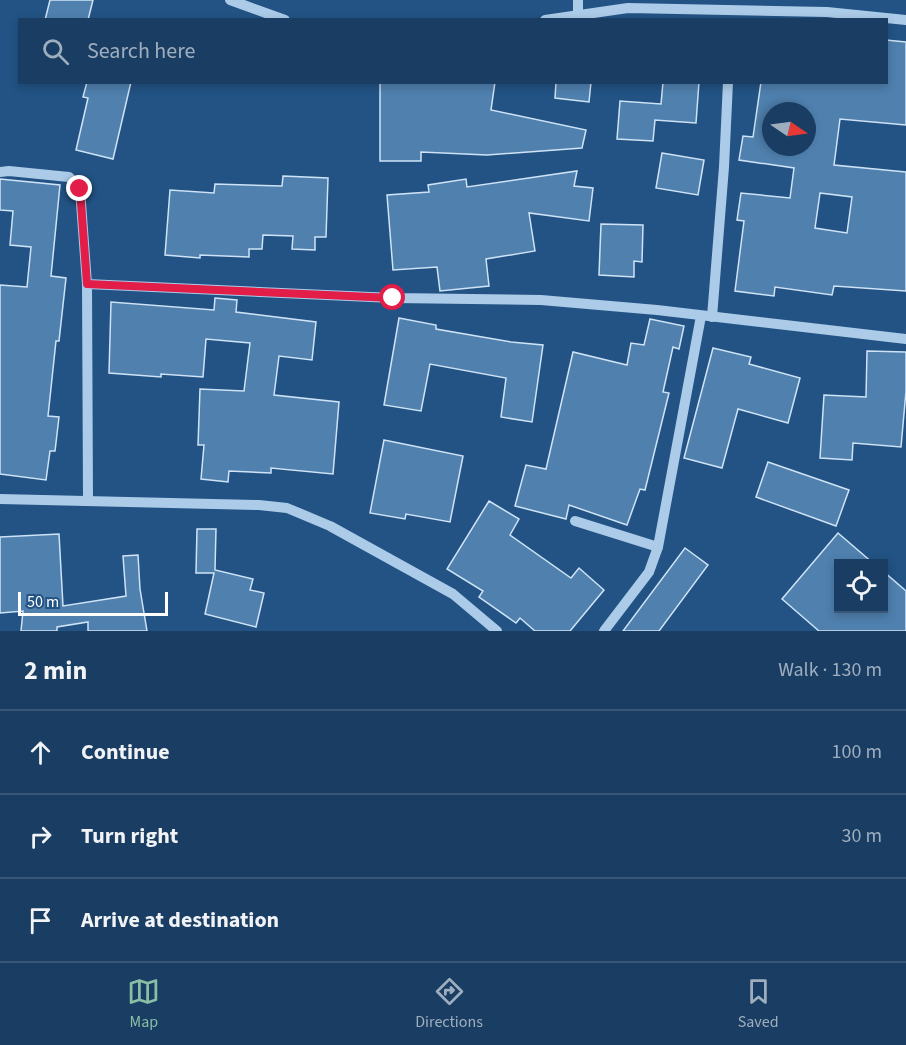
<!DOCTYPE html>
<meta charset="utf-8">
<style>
:root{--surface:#1a3e63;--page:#234569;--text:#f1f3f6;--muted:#9faebe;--line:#385778;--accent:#8abfa5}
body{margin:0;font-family:"Source Sans 3",sans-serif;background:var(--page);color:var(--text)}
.controls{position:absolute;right:18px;bottom:18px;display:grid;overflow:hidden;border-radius:0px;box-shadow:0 3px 9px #0003}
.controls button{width:54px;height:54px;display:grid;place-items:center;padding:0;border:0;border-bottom:2px solid var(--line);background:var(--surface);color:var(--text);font:30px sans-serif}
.compass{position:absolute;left:762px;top:102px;width:54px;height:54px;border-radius:50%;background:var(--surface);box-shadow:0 3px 9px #0003;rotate:103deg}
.scale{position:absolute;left:18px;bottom:15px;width:150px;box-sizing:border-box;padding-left:6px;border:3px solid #fff;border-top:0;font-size:16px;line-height:21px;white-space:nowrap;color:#fff;-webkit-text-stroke:4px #225384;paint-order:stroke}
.stop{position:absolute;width:18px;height:18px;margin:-14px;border:4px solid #e11d48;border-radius:50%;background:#fff}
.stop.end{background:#e11d48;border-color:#fff;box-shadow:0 2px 6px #0008}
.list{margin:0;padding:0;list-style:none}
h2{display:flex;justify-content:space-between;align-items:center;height:78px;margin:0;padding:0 24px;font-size:26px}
h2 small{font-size:20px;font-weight:400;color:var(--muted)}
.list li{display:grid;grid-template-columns:39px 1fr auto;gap:18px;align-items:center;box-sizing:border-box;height:84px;padding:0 24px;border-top:2px solid var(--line)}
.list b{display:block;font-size:22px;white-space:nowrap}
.list em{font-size:20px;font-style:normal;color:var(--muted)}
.icon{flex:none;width:33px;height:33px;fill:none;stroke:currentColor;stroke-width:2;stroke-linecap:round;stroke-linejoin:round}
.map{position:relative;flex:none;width:906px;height:631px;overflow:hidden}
.search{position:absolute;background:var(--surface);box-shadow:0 3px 9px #0003;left:18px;right:18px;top:18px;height:66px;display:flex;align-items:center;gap:15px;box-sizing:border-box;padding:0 21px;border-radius:0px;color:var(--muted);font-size:22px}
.sheet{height:330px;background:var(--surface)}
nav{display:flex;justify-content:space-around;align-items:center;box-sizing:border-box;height:84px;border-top:2px solid var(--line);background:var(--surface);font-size:16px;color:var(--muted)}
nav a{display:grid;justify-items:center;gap:3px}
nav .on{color:var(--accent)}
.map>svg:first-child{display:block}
</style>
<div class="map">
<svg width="906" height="631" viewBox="0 0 906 631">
<rect width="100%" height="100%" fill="#225384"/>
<!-- building -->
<g fill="#4f80ae" stroke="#cfe3f6" stroke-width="1.5" fill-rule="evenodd">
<path d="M50,0H93L88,20H45Z"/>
<path d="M886,40L906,42V125L840,119L834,165L906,172V291L834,286L832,295L775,287L774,296L735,291L744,221L737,220L741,193L790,198L794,168L739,160L743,136L753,137L761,82H886ZM771,111H807V147H771ZM820,193L852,197L847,233L815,228Z"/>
<path d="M87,82H131L113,159L76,150L88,98L83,97Z"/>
<path d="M380,82H495L491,110L586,130L582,148L487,155L421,152V161H380Z"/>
<path d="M556,82H591L589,102L555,98Z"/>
<path d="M663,82H699L696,123L655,120L653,141L617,139L620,101L661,104Z"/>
<path d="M662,153L704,160L698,195L656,188Z"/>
<path d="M577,171L574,186L593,188L589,221L529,213L535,251L486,259L489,286L440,291L437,267L393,270L387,195L429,192L428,185L466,179L467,187Z"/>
<path d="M283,176L328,178L326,237H315V250L292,249L293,236L263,235L262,249H249V257L200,255V258L165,255L170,190L214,193L215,184L282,186Z"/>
<path d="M0,179L60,185L51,276L66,278L59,341H56L48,416L59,417L55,451H50L46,480L0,474V285L27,287L31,247L10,245L13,211L0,210Z"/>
<path d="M601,224L643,225L642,262L634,261V277L599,275Z"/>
<path d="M215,298L237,300L236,312L316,322L312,360L279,356L274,395L339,402L333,474L271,468V473L229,471L228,482L201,479L204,445H198L200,389L244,391L250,343L206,339L203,377L161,374V377L109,373L111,302L214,310Z"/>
<path d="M399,318L436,325V329L511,342L543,345L532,422L501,417L506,378L430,364L421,411L384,405Z"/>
<path d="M650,319L684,326L679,349L673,347L663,392L669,393L645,490L640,489L627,525L569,505L566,519L515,506L526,465L546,469L573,352L627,365L631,343L644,345Z"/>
<path d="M713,348L751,357L749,364L800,378L788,423L738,409L722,468L684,458Z"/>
<path d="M867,351L906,352V391L901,447L853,443L852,460L820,458L824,395L866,397Z"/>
<path d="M384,440L463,456L450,522L406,514L405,519L370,513Z"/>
<path d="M768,462L849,490L836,526L756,497Z"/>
<path d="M489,501L519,519L510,535L571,578L579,568L604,590L570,631H535L520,618L516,623L479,597L483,591L447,569Z"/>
<path d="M197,529H216L215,570L253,579L250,590L264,593L256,627L205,614L214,573H196Z"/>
<path d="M838,533L874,564H838V609H884V572L906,591V631H819L782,599Z"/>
<path d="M59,534L63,606L126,596L123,556L138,555L140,589L147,631H88V622L57,627V631H21L23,611L0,613V537Z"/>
<path d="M685,548L708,565L659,631H623Z"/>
</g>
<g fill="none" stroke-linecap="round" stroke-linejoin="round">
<!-- minor -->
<g stroke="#abcbe8" stroke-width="10">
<path d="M230,0L285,20"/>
<path d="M578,14V0"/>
<path d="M545,20L628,8L827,12L906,20"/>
<path d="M0,172L9,171L69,177L80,189L87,284L88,501"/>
<path d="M87,284L393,298L541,300L657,310L906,339"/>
<path d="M712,317L724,167L728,82"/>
<path d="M0,499L259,505L287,508L330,526L453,594L497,631"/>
<path d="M575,521L658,547"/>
<path d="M604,631L649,572L658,547L701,316"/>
</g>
</g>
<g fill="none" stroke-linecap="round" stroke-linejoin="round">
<!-- route -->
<path stroke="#e11d48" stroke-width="8" d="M80,189L87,284L393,298"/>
</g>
</svg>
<div class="controls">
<button><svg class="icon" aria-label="locate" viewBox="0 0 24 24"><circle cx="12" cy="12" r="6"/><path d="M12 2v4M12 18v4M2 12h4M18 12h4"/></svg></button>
</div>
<svg class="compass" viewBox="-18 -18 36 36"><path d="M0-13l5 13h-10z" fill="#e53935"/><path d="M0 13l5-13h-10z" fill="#9faebe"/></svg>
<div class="scale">50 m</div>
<div class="stop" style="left:393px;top:298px"></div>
<div class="stop end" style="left:80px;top:189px"></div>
<div class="search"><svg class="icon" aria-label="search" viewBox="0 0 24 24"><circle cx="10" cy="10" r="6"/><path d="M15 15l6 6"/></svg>Search here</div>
</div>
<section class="sheet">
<h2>2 min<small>Walk · 130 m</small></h2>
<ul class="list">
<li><svg class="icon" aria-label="ahead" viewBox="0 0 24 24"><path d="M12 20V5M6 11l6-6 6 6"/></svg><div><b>Continue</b></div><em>100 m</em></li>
<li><svg class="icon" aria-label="right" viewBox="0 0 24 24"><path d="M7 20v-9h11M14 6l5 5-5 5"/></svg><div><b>Turn right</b></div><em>30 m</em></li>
<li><svg class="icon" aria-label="arrive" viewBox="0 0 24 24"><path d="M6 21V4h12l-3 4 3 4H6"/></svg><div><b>Arrive at destination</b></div></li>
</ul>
</section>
<nav>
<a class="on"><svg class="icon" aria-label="map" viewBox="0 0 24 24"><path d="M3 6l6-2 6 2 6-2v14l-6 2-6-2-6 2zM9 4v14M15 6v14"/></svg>Map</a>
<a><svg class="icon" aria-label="directions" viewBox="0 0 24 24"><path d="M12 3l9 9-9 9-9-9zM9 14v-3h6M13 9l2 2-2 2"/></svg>Directions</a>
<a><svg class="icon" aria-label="saved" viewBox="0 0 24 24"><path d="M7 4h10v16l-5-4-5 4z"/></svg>Saved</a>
</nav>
